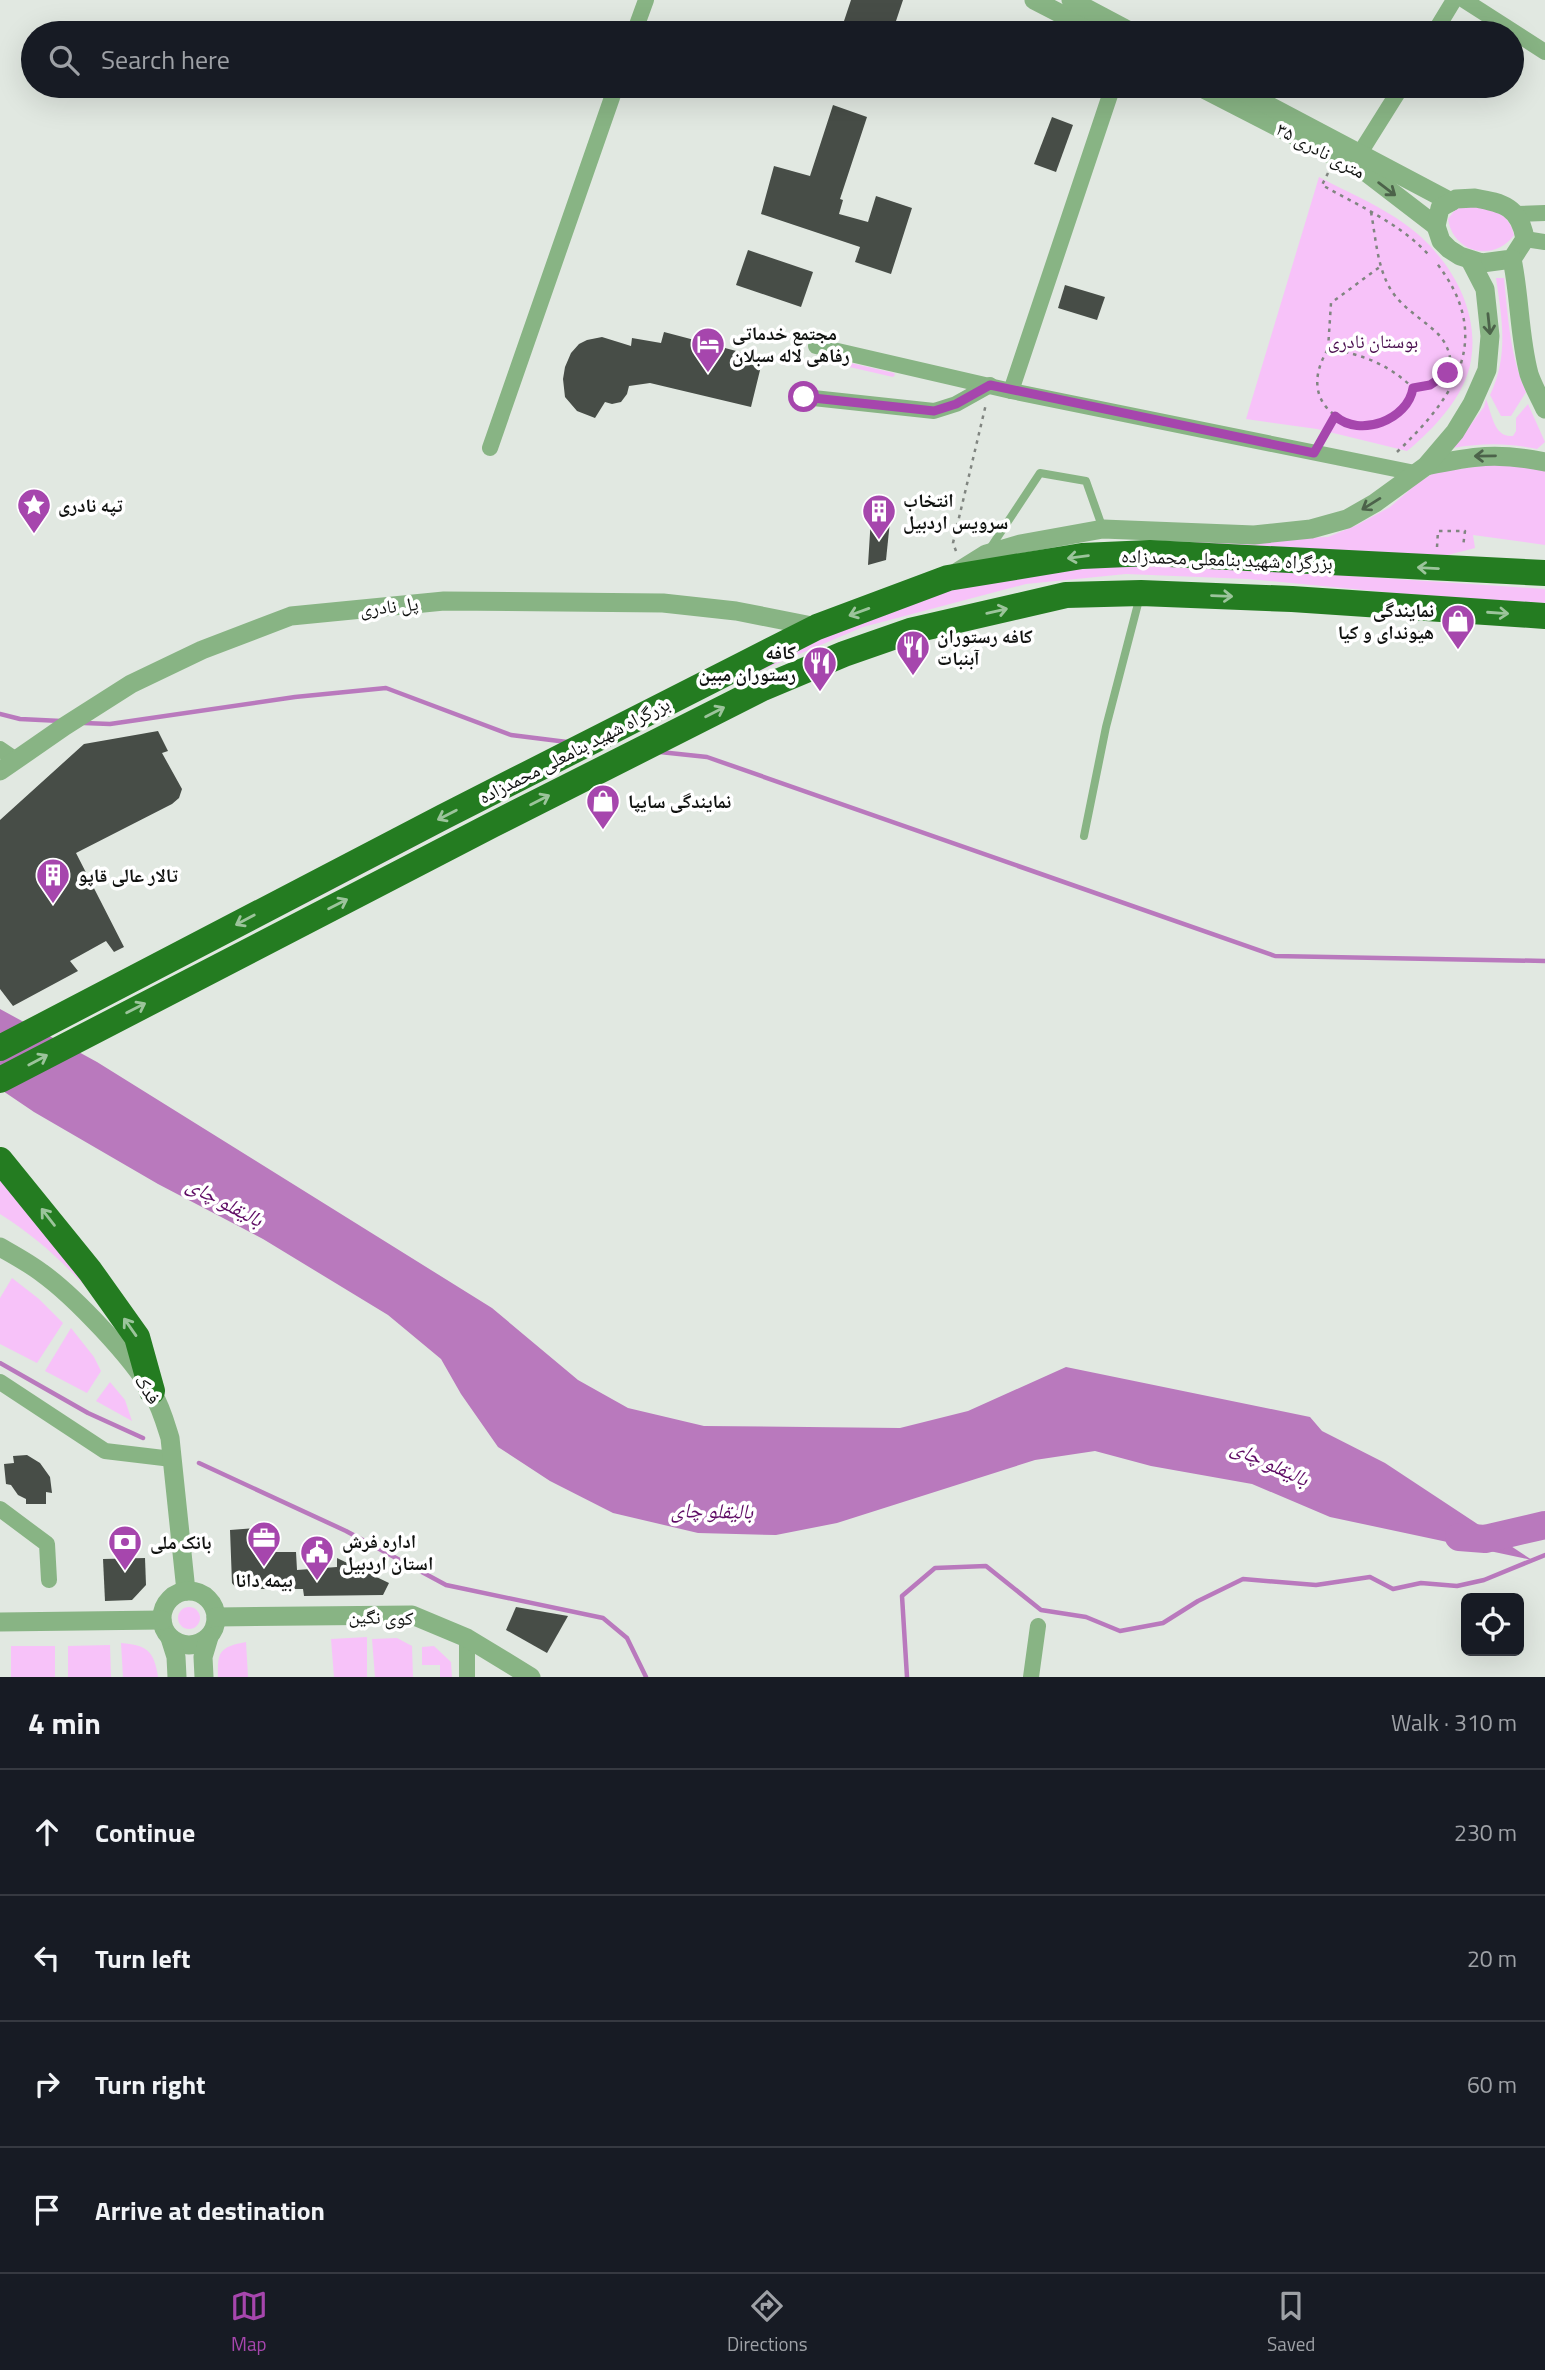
<!DOCTYPE html>
<meta charset="utf-8">
<style>
:root{--surface:#171b24;--page:#242831;--text:#f1f3f6;--muted:#9ea1a6;--line:#363941;--accent:#a646ad}
body{margin:0;font-family:"Titillium Web","Noto Naskh Arabic",sans-serif;background:var(--page);color:var(--text)}
.controls{position:absolute;right:21px;bottom:21px;display:grid;overflow:hidden;border-radius:10px;box-shadow:0 7px 28px #0002}
.controls button{width:63px;height:63px;display:grid;place-items:center;padding:0;border:0;border-bottom:2px solid var(--line);background:var(--surface);color:var(--text);font:35px sans-serif}
.stop{position:absolute;width:21px;height:21px;margin:-16px;border:5px solid #a646ad;border-radius:50%;background:#fff}
.stop.end{background:#a646ad;border-color:#fff;box-shadow:0 2px 7px #0008}
.list{margin:0;padding:0;list-style:none}
h2{display:flex;justify-content:space-between;align-items:center;height:91px;margin:0;padding:0 28px;font-size:30px}
h2 small{font-size:23px;font-weight:400;color:var(--muted)}
.list li{display:grid;grid-template-columns:46px 1fr auto;gap:21px;align-items:center;box-sizing:border-box;height:126px;padding:0 28px;border-top:2px solid var(--line)}
.list b{display:block;font-size:26px;white-space:nowrap}
.list em{font-size:23px;font-style:normal;color:var(--muted)}
.icon{flex:none;width:38px;height:38px;fill:none;stroke:currentColor;stroke-width:2;stroke-linecap:round;stroke-linejoin:round}
.map{position:relative;flex:none;width:1545px;height:1677px;overflow:hidden}
.search{position:absolute;background:var(--surface);box-shadow:0 7px 28px #0002;left:21px;right:21px;top:21px;height:77px;display:flex;align-items:center;gap:18px;box-sizing:border-box;padding:0 24px;border-radius:38px;color:var(--muted);font-size:26px}
.sheet{height:595px;background:var(--surface)}
nav{display:flex;justify-content:space-around;align-items:center;box-sizing:border-box;height:98px;border-top:2px solid var(--line);background:var(--surface);font-size:19px;color:var(--muted)}
nav a{display:grid;justify-items:center;gap:4px}
nav .on{color:var(--accent)}
.map>svg:first-child{display:block}
</style>
<div class="map">
<svg width="1545" height="1677" viewBox="0 0 1545 1677">
<rect width="100%" height="100%" fill="#e1e8e1"/>
<!-- green -->
<g fill="#f7c2f9">
<path d="M1319,177C1353,195 1391,210 1420,236C1454,267 1479,313 1471,360C1466,395 1433,430 1407,451L1317,429L1246,419Z"/>
<path d="M1464,205C1487,210 1508,208 1514,235C1494,263 1453,253 1448,219L1454,211Z"/>
<path d="M1496,278H1504C1508,317 1510,356 1526,392L1511,416H1501L1490,395C1509,356 1502,319 1496,278Z"/>
<path d="M821,356L894,373L895,375L893,377L819,360Z"/>
<path d="M1486,399C1492,414 1494,438 1513,436L1516,431V418L1528,404L1545,442L1537,449C1508,443 1483,443 1453,448L1484,407Z"/>
<path d="M1506,463L1545,469V545L1473,535L1475,548L1444,556L1196,545L1195,542L1328,537L1357,525L1390,507L1414,486L1435,472Z"/>
<path d="M1158,563L1545,589V603L1426,596L1248,579L1126,574L1026,584L863,627L762,670L641,728L301,906L0,1055L810,641L925,598L965,586L1067,568Z"/>
<path d="M0,1172L92,1294C64,1262 36,1237 0,1214Z"/>
<path d="M12,1278L39,1299L63,1323L37,1363L0,1344V1298Z"/>
<path d="M71,1328L94,1357L101,1371L87,1393L45,1371Z"/>
<path d="M110,1382L125,1400L132,1421L96,1401Z"/>
<circle cx="189" cy="1618" r="11"/>
<path d="M367,1637V1677H334L331,1639Z"/>
<path d="M397,1638L412,1646L413,1677H375L372,1639Z"/>
<path d="M246,1642L248,1677H218C217,1651 220,1647 246,1642Z"/>
<path d="M121,1643C147,1645 154,1651 158,1677H123Z"/>
<path d="M110,1645L111,1677H68V1646Z"/>
<rect x="11" y="1646" width="44" height="31"/>
<path d="M434,1646L451,1662L452,1677H440V1665H422V1647Z"/>
</g>
<!-- water -->
<path fill="#b979bd" d="M0,1009L97,1062L492,1308L578,1380L628,1408L704,1426L900,1428L968,1411L1066,1367L1310,1417L1322,1431L1385,1463L1532,1560L1330,1517L1252,1484L1151,1466L1095,1451L1035,1460L837,1523L776,1535L698,1533L613,1513L550,1481L498,1447L461,1394L441,1359L388,1315L263,1239L158,1184L34,1112L0,1089Z"/>
<g fill="none" stroke-linecap="round" stroke-linejoin="round">
<!-- stream -->
<g stroke="#b979bd" stroke-width="4.5">
<path d="M0,714L20,719L61,721"/>
<path d="M84,723L110,724L295,697L386,688L511,735L567,742"/>
<path d="M660,752L707,757L1275,956L1545,961"/>
<path d="M0,1363L88,1413L143,1438"/>
<path d="M199,1463L346,1531L446,1585L603,1618L627,1638L646,1677"/>
<path d="M907,1677L902,1596L935,1568L986,1566L1041,1610L1086,1617L1120,1631L1163,1623L1198,1601L1243,1579L1316,1585L1370,1577L1393,1589L1421,1583L1457,1586L1484,1580L1545,1555"/>
</g>
<!-- river -->
<path stroke="#b979bd" stroke-width="28" d="M1459,1537L1485,1539L1545,1525"/>
</g>
<!-- building -->
<g fill="#474d47">
<path d="M851,0H903L892,33H840Z"/>
<path d="M833,105L867,117L840,199L843,200L839,214L868,222L876,196L912,208L891,274L855,262L860,247L761,214L774,166L810,176Z"/>
<path d="M1052,117L1073,125L1056,172L1034,164Z"/>
<path d="M748,250L813,272L801,307L736,285Z"/>
<path d="M1065,285L1105,297L1097,320L1058,308Z"/>
<path d="M664,332L763,358L751,407L650,383L629,386L627,394L621,402L612,404L605,402L595,418L577,411L565,397L563,379L565,367L571,353L579,344L587,340L602,337L631,346L632,338L661,343Z"/>
<path d="M872,501L890,521L886,560L868,565Z"/>
<path d="M158,731L168,751L162,753L182,789L179,798L172,804L76,853L124,947L114,952L106,941L70,961L78,971L13,1006L0,989V820L84,744Z"/>
<path d="M27,1455L40,1463L50,1477L52,1493L46,1492V1504H26V1499L18,1495L11,1485L6,1484L4,1464L14,1463L13,1456Z"/>
<path d="M270,1527L273,1552H296L297,1570L337,1567V1558L389,1583L383,1595L304,1596L303,1589H237L232,1583L230,1530Z"/>
<path d="M145,1558L146,1585L132,1600L105,1601L103,1559Z"/>
<path d="M516,1607L568,1616L547,1653L506,1630Z"/>
</g>
<g fill="none" stroke-linecap="round" stroke-linejoin="round">
<!-- path -->
<g stroke="#808580" stroke-width="2.5" stroke-dasharray="3.5 5" stroke-linecap="butt">
<path d="M1328,173L1322,185C1359,206 1399,223 1428,254"/>
<path d="M1371,212C1376,239 1377,267 1391,290C1403,309 1423,319 1438,334C1443,339 1447,346 1449,353C1456,377 1433,384 1413,388"/>
<path d="M1328,349C1362,354 1388,364 1413,388C1403,454 1281,426 1328,349Z"/>
<path d="M1328,349L1331,303L1381,266"/>
<path d="M1323,438L1335,416"/>
<path d="M1397,452C1457,395 1495,336 1435,261"/>
<path d="M1437,547L1438,531H1465L1463,547"/>
<path d="M956,551L953,543L986,404"/>
<path d="M1404,628L1403,631L1429,633L1430,627"/>
</g>
<!-- service -->
<g stroke="#88b484" stroke-width="8">
<path d="M989,550L1040,473L1086,481L1103,529"/>
<path d="M1084,836L1106,727L1140,596"/>
</g>
<!-- minor -->
<g stroke="#88b484" stroke-width="16">
<path d="M1464,0L1545,52"/>
<path d="M634,33L646,0"/>
<path d="M1434,33L1454,0"/>
<path d="M1360,153L1402,86"/>
<path d="M1517,214L1545,213"/>
<path d="M1525,239L1545,242"/>
<path d="M816,346L1011,391L1415,473"/>
<path d="M1011,391L1113,86"/>
<path d="M804,397L934,411L956,404L990,385"/>
<path d="M490,448L616,86"/>
<path d="M0,749L16,760"/>
<path d="M0,1382L105,1451L172,1459"/>
<path d="M0,1509L47,1544L49,1580"/>
<path d="M467,1638V1677"/>
<path d="M1031,1677L1038,1626"/>
</g>
<!-- tertiary -->
<g stroke="#88b484" stroke-width="19">
<path d="M1034,0L1098,33"/>
<path d="M1071,0L1133,33"/>
<path d="M1198,86L1367,173L1436,226"/>
<path d="M1232,86L1451,202"/>
<path d="M1475,198C1503,203 1520,207 1525,239L1512,259L1482,263L1460,256L1449,249L1441,241L1436,226L1440,208L1456,199Z"/>
<path d="M1512,259C1520,297 1519,336 1529,374C1533,386 1540,398 1545,409"/>
<path d="M1426,466C1473,456 1497,452 1545,462"/>
<path d="M954,574L986,554L1020,544L1103,529L1254,535L1311,529L1347,519L1375,503L1426,466L1455,432L1472,404L1487,370L1490,336L1485,289L1470,260"/>
<path d="M0,771L65,726L131,684L202,650L291,616L444,601L663,603L736,611L817,627"/>
<path d="M0,1247C14,1255 29,1263 42,1273C74,1296 133,1358 152,1392C161,1407 165,1422 170,1438L186,1591"/>
<circle cx="189" cy="1618" r="27"/>
<path d="M216,1617L412,1615L467,1638L531,1677"/>
<path d="M0,1622L162,1620"/>
<path d="M170,1638L176,1657L177,1677"/>
<path d="M204,1677L203,1657L209,1637"/>
</g>
<!-- trunk -->
<g stroke="#247c21" stroke-width="26">
<path d="M0,1048L443,817L742,665L817,627L948,578L1082,556L1150,553L1545,573"/>
<path d="M0,1080L492,825L763,688L844,654L910,631L1066,595L1141,593L1292,599L1545,616"/>
<path d="M0,1160L90,1271L137,1337L152,1391"/>
</g>
</g>
<!-- one-way arrows -->
<defs><path id="oneway-shaft" d="M-6 0H5M1.5-3L5.5 0L1.5 3" fill="none" stroke-width="1.6" stroke-linecap="round" stroke-linejoin="round" transform="scale(1.75)"/></defs>
<g stroke="#4c634a">
<use href="#oneway-shaft" transform="translate(1387 189) rotate(37)"/>
<use href="#oneway-shaft" transform="translate(1489 324) rotate(84)"/>
<use href="#oneway-shaft" transform="translate(1485 456) rotate(179)"/>
<use href="#oneway-shaft" transform="translate(1371 504) rotate(148)"/>
</g>
<g stroke="#9cc49b">
<use href="#oneway-shaft" transform="translate(1078 557) rotate(173)"/>
<use href="#oneway-shaft" transform="translate(1428 568) rotate(-177)"/>
<use href="#oneway-shaft" transform="translate(1222 596) rotate(2)"/>
<use href="#oneway-shaft" transform="translate(997 611) rotate(-13)"/>
<use href="#oneway-shaft" transform="translate(859 612) rotate(160)"/>
<use href="#oneway-shaft" transform="translate(1498 613) rotate(4)"/>
<use href="#oneway-shaft" transform="translate(715 712) rotate(-27)"/>
<use href="#oneway-shaft" transform="translate(540 800) rotate(-27)"/>
<use href="#oneway-shaft" transform="translate(447 815) rotate(153)"/>
<use href="#oneway-shaft" transform="translate(338 904) rotate(-27)"/>
<use href="#oneway-shaft" transform="translate(245 920) rotate(152)"/>
<use href="#oneway-shaft" transform="translate(136 1008) rotate(-27)"/>
<use href="#oneway-shaft" transform="translate(38 1060) rotate(-28)"/>
<use href="#oneway-shaft" transform="translate(48 1217) rotate(-128)"/>
<use href="#oneway-shaft" transform="translate(130 1327) rotate(-125)"/>
</g>
<g fill="none" stroke-linecap="round" stroke-linejoin="round">
<!-- route -->
<path stroke="#a646ad" stroke-width="9" d="M804,397L934,411L956,404L990,385L1314,453L1335,416C1360,438 1408,420 1413,388L1430,385L1448,373"/>
</g>
<!-- icons -->
<defs>
<g id="hotel-pin" transform="scale(1.75)"><path d="M0 17L-7.5 6A9.5 9.5 0 1 1 7.5 6Z" fill="#a646ad" stroke="#fff"/><path d="M-6-4.5h1.5V1H6V5H4.5V3h-9V5H-6ZM-4 0a1.8 1.8 0 1 1 3.6 0ZM.5 0V-2.5h3Q6-2.5 6 0Z" fill="#fff"/></g>
<g id="sight-pin" transform="scale(1.75)"><path d="M0 17L-7.5 6A9.5 9.5 0 1 1 7.5 6Z" fill="#a646ad" stroke="#fff"/><path d="M0-6L1.8-2.2L6-1.7L2.9 1.2L3.7 5.4L0 3.3L-3.7 5.4L-2.9 1.2L-6-1.7L-1.8-2.2Z" fill="#fff"/></g>
<g id="building-pin" transform="scale(1.75)"><path d="M0 17L-7.5 6A9.5 9.5 0 1 1 7.5 6Z" fill="#a646ad" stroke="#fff"/><path d="M-4-6H4V6H1V3H-1V6H-4ZM-2.5-4.3h1.7v1.8h-1.7ZM.8-4.3h1.7v1.8H.8ZM-2.5-1h1.7V.8h-1.7ZM.8-1h1.7V.8H.8Z" fill="#fff"/></g>
<g id="shop-pin" transform="scale(1.75)"><path d="M0 17L-7.5 6A9.5 9.5 0 1 1 7.5 6Z" fill="#a646ad" stroke="#fff"/><path d="M-5-2.5h2.3a2.7 3.5 0 0 1 5.4 0H5L5.5 6h-11ZM-1.5-2.5h3a1.5 2.3 0 0 0-3 0Z" fill="#fff"/></g>
<g id="restaurant-pin" transform="scale(1.75)"><path d="M0 17L-7.5 6A9.5 9.5 0 1 1 7.5 6Z" fill="#a646ad" stroke="#fff"/><path d="M-5-6h1v4h1v-4h1v4h1v-4h1v5L-1.5 .5V6h-2V.5L-5-1ZM5-6V6H3V1.5H1.5Q1.5-4 5-6Z" fill="#fff"/></g>
<g id="office-pin" transform="scale(1.75)"><path d="M0 17L-7.5 6A9.5 9.5 0 1 1 7.5 6Z" fill="#a646ad" stroke="#fff"/><path d="M-6-3h4V-5.5h4V-3h4V5H-6ZM-1-4.5V-3h2v-1.5ZM-6 0V1H6V0Z" fill="#fff"/></g>
<g id="bank-pin" transform="scale(1.75)"><path d="M0 17L-7.5 6A9.5 9.5 0 1 1 7.5 6Z" fill="#a646ad" stroke="#fff"/><path d="M-6-4H6V4H-6ZM0-2.3a2.3 2.3 0 1 0 0 4.6a2.3 2.3 0 1 0 0-4.6Z" fill="#fff"/></g>
<g id="civic-pin" transform="scale(1.75)"><path d="M0 17L-7.5 6A9.5 9.5 0 1 1 7.5 6Z" fill="#a646ad" stroke="#fff"/><path d="M-.6-6.5H3V-4.5H.6V-3L4-1V1h2V6H-6V1h2V-1L-.6-3ZM-1.2 2.5V6h2.4V2.5Z" fill="#fff"/></g>
</defs>
<g fill-rule="evenodd">
<use href="#hotel-pin" x="708" y="344"/>
<use href="#sight-pin" x="34" y="505"/>
<use href="#building-pin" x="879" y="511"/>
<use href="#shop-pin" x="1458" y="621"/>
<use href="#restaurant-pin" x="913" y="647"/>
<use href="#restaurant-pin" x="820" y="663"/>
<use href="#shop-pin" x="603" y="801"/>
<use href="#building-pin" x="53" y="875"/>
<use href="#office-pin" x="264" y="1538"/>
<use href="#bank-pin" x="125" y="1542"/>
<use href="#civic-pin" x="317" y="1552"/>
</g>
<g text-anchor="middle" stroke-width="7" stroke-linejoin="round" paint-order="stroke">
<!-- street labels -->
<g font-size="19" fill="#101210" stroke="#fff">
<text transform="translate(1321 150) rotate(28)" y="7">۳۵ متری نادری</text>
<text transform="translate(1227 559) rotate(2)" y="7">بزرگراه شهید بنامعلی محمدزاده</text>
<text transform="translate(389 606) rotate(-6)" y="7">پل نادری</text>
<text transform="translate(574 750) rotate(-27)" y="7">بزرگراه شهید بنامعلی محمدزاده</text>
<text transform="translate(148 1389) rotate(58)" y="7">فدک</text>
<text transform="translate(381 1617) rotate(2)" y="7">کوی نگین</text>
</g>
<!-- poi labels -->
<g font-size="19" font-weight="bold" fill="#101210" stroke="#fff" text-anchor="start">
<text x="732" y="340">مجتمع خدماتی<tspan x="732" dy="22">رفاهی لاله سبلان</tspan></text>
<text x="903" y="507">انتخاب<tspan x="903" dy="22">سرویس اردبیل</tspan></text>
<text x="58" y="512">تپه نادری</text>
<text x="1434" y="617" text-anchor="end">نمایندگی<tspan x="1434" dy="22">هیوندای و کیا</tspan></text>
<text x="937" y="643">کافه رستوران<tspan x="937" dy="22">آبنبات</tspan></text>
<text x="796" y="659" text-anchor="end">کافه<tspan x="796" dy="22">رستوران مبین</tspan></text>
<text x="628" y="808">نمایندگی سایپا</text>
<text x="78" y="882">تالار عالی قاپو</text>
<text x="342" y="1548">اداره فرش<tspan x="342" dy="22">استان اردبیل</tspan></text>
<text x="150" y="1549">بانک ملی</text>
<text x="264" y="1587" text-anchor="middle">بیمه دانا</text>
</g>
<!-- park labels -->
<g font-size="19" fill="#490d4e" stroke="#fff">
<text x="1373" y="348">بوستان نادری</text>
</g>
<!-- water labels -->
<g font-size="21" font-style="italic" fill="#5e0b64" stroke="#fff">
<text transform="translate(225 1202) rotate(28)" y="7">بالیقلو چای</text>
<text transform="translate(1270 1463) rotate(25)" y="7">بالیقلو چای</text>
<text transform="translate(712 1511) rotate(1)" y="7">بالیقلو چای</text>
</g>
</g>
</svg>
<div class="controls">
<button><svg class="icon" aria-label="locate" viewBox="0 0 24 24"><circle cx="12" cy="12" r="6"/><path d="M12 2v4M12 18v4M2 12h4M18 12h4"/></svg></button>
</div>
<div class="stop" style="left:804px;top:397px"></div>
<div class="stop end" style="left:1448px;top:373px"></div>
<div class="search"><svg class="icon" aria-label="search" viewBox="0 0 24 24"><circle cx="10" cy="10" r="6"/><path d="M15 15l6 6"/></svg>Search here</div>
</div>
<section class="sheet">
<h2>4 min<small>Walk · 310 m</small></h2>
<ul class="list">
<li><svg class="icon" aria-label="ahead" viewBox="0 0 24 24"><path d="M12 20V5M6 11l6-6 6 6"/></svg><div><b>Continue</b></div><em>230 m</em></li>
<li><svg class="icon" aria-label="left" viewBox="0 0 24 24"><path d="M17 20v-9H6M10 6l-5 5 5 5"/></svg><div><b>Turn left</b></div><em>20 m</em></li>
<li><svg class="icon" aria-label="right" viewBox="0 0 24 24"><path d="M7 20v-9h11M14 6l5 5-5 5"/></svg><div><b>Turn right</b></div><em>60 m</em></li>
<li><svg class="icon" aria-label="arrive" viewBox="0 0 24 24"><path d="M6 21V4h12l-3 4 3 4H6"/></svg><div><b>Arrive at destination</b></div></li>
</ul>
</section>
<nav>
<a class="on"><svg class="icon" aria-label="map" viewBox="0 0 24 24"><path d="M3 6l6-2 6 2 6-2v14l-6 2-6-2-6 2zM9 4v14M15 6v14"/></svg>Map</a>
<a><svg class="icon" aria-label="directions" viewBox="0 0 24 24"><path d="M12 3l9 9-9 9-9-9zM9 14v-3h6M13 9l2 2-2 2"/></svg>Directions</a>
<a><svg class="icon" aria-label="saved" viewBox="0 0 24 24"><path d="M7 4h10v16l-5-4-5 4z"/></svg>Saved</a>
</nav>
